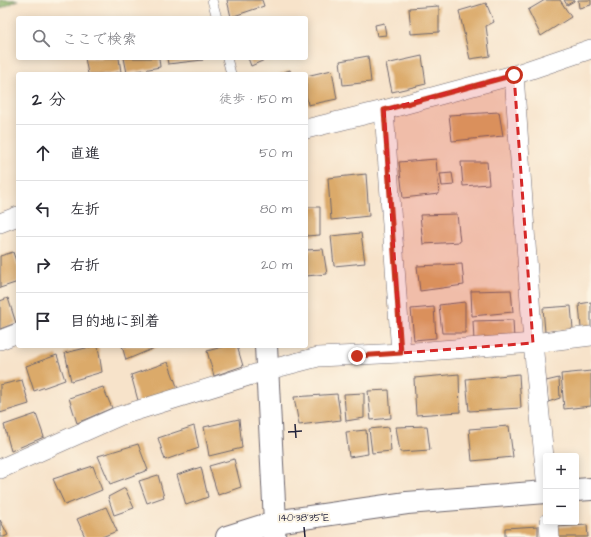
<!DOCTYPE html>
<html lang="ja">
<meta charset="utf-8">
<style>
:root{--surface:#fff;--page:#f7f7f7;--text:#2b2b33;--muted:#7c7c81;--line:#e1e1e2}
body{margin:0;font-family:"Architects Daughter","Klee One",sans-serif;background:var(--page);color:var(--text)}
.controls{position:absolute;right:12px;bottom:12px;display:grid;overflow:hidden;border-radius:4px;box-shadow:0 2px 10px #0003}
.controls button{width:36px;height:36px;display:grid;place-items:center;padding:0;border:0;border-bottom:1px solid var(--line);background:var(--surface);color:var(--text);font:20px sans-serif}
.stop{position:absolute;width:12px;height:12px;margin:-9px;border:3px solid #c8321e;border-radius:50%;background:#fff}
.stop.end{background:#c8321e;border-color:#fff;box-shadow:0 1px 4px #0008}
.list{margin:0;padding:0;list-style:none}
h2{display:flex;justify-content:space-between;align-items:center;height:52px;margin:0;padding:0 16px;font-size:17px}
h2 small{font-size:13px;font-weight:400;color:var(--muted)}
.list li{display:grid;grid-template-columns:26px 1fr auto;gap:12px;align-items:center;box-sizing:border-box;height:56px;padding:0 16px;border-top:1px solid var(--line)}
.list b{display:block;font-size:15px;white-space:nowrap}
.list em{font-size:13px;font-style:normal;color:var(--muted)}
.icon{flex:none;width:22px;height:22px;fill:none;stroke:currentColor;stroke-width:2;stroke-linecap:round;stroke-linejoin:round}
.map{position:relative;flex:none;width:591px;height:537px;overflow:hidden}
.search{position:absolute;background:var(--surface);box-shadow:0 2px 10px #0003;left:16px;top:16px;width:292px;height:44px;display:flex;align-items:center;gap:10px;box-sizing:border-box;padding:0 14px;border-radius:4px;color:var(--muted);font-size:15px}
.panel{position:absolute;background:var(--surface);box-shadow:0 2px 10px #0003;left:16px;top:72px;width:292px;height:276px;border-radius:4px}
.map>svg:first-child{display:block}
</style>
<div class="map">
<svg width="591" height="537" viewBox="0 0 591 537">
<rect width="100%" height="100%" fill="#fcf5e5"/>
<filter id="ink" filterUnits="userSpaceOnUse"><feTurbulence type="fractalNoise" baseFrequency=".025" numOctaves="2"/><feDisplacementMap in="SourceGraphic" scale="8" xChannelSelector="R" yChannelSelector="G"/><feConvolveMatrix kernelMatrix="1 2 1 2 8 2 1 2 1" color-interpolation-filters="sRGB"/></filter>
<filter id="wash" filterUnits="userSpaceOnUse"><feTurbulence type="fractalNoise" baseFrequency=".012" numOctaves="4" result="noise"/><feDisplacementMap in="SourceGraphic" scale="16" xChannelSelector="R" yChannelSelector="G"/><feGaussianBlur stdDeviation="0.9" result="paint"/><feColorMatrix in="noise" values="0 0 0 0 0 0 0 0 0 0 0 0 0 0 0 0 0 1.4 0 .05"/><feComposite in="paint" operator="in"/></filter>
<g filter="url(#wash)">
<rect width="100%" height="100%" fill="#f7e3ca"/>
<!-- forest -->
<path fill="#89b168" stroke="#566a52" d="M0,0H18L0,9Z"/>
<g id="blocks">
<!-- building -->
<g fill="#dbaa6b">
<path d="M227,0H262L264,6L231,17Z"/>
<path d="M545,0H560L571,17L541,36L528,10Z"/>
<path d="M564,0H574V1L567,5Z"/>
<path d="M578,0H591V5L579,8Z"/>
<path d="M486,3L494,22L486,26L490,56L470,59L459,11Z"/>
<path d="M439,6V32L411,34L409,8Z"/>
<path d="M384,23L386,35L377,36L375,25Z"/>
<path d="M368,56L371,82L343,85L340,61Z"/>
<path d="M422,56L426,84L392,92L386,64Z"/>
<path d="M85,58H119L121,72L111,74H88Z"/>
<path d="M124,58H159L160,67L127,73Z"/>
<path d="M167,58H202L203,60L168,64Z"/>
<path d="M248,58H269L251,66Z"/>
<path d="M290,70L291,74H278Z"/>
<path d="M332,70L337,99L308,105L306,94V76Z"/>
<path d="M499,112L503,136L452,141L449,115Z"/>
<path d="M436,159L439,194L403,198L399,162Z"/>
<path d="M461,162H487L489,184L463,186Z"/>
<path d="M452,173L454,185L442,186L440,174Z"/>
<path d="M366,174L369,216L331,220L328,178Z"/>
<path d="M306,207H320V235L306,236Z"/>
<path d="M457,214L460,242L423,244L420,215Z"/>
<path d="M361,233L365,263L334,266L331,236Z"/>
<path d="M323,249L327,274L306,276V250Z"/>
<path d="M13,252L18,267V282L0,288V256Z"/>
<path d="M462,264L464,285L420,291L417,266Z"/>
<path d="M511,290L513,312L472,316L471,291Z"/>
<path d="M8,298L16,323L0,329V301Z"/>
<path d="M465,302V333H442L439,305Z"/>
<path d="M591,302V327L581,328L579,304Z"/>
<path d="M571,306L573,329L545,332L543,308Z"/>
<path d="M434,307L436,338L414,340L411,309Z"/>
<path d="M513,320L514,339L474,341L473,321Z"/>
<path d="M94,346H98L102,372L71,381L65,353Z"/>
<path d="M122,346H159L126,360Z"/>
<path d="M226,346H237L243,366L214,376L207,351Z"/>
<path d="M57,355L65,380L34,391L26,366Z"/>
<path d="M168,362L178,389L139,404L131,375Z"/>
<path d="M591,371V406L564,409L561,374Z"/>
<path d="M459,374L460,412L416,415L414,378Z"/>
<path d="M519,374L521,408L469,411L466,379Z"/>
<path d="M559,378L560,398L548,402L546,381Z"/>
<path d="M22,380L29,404L0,413V385Z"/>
<path d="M103,387L112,408L77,423L69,398Z"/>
<path d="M389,390L391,418L371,420L368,391Z"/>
<path d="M364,393V418L346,421L344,394Z"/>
<path d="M337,394L341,420L299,425L294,397Z"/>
<path d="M36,414L44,437L11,451L4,425Z"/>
<path d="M239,419L242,448L209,456L204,427Z"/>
<path d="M194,426L199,448L165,460L158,438Z"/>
<path d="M427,426L430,450L400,452L396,427Z"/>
<path d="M509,426L513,457L472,461L469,429Z"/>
<path d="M389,427L391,451L372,453L369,429Z"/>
<path d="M366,430L368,454L349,457L346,432Z"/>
<path d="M138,444L148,470L110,484L98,456Z"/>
<path d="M234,459L241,487L218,495L209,466Z"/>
<path d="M93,466L102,490L65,505L53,479Z"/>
<path d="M201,467L208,497L186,505L177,475Z"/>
<path d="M158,475L164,497L147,503L139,481Z"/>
<path d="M125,488L134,508L114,515L108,497Z"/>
<path d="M106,507L117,531L102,537H85L77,519Z"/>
<path d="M0,520L8,535L4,537H0Z"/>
<path d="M587,525L588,537H558L557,527Z"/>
<path d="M538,526V537H505V528Z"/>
</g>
</g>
</g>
<g filter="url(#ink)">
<use href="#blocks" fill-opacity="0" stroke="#6d666d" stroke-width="1"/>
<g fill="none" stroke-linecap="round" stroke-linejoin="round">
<!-- service casing -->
<g stroke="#6d666d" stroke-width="10">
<g id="service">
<path d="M212,0L217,18"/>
<path d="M227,58L231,74"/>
</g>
</g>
<!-- minor casing -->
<g stroke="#6d666d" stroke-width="20">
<g id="minor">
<path d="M514,75L533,343L546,478"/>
<path d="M384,110L401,353"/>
<path d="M306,129L384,110L514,75L591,49"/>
<path d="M0,223L18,216"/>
<path d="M0,340L18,333"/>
<path d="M0,469L119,416L268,370L318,357L401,353L533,343L591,336"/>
<path d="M549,522L550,537"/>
</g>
</g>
<!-- tertiary casing -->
<g stroke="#6d666d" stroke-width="24">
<g id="tertiary">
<path d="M266,346L275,522L274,537"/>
<path d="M576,490L591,489"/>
<path d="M227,537L275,522L407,503L546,492"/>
</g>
</g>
<!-- service -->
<use href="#service" stroke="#fff" stroke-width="9"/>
<!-- minor -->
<use href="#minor" stroke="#fff" stroke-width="19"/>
<!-- tertiary -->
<use href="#tertiary" stroke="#fff" stroke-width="22"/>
</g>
</g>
<g fill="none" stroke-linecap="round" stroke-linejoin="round" filter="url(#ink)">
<!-- route -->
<path stroke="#c8321e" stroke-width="5" d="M357,356L401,353L384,110L514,75"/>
</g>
<!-- marked area -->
<path fill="#d62828" fill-opacity="0.2" stroke="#d62828" stroke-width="3" stroke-dasharray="8 5" stroke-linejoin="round" d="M514,75L533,343L401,353L384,110Z"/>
<!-- ticks -->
<path fill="none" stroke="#22223b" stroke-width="1.5" d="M295,424L296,438M288,432L302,431M304,527L305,537"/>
<g font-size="10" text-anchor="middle" fill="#22223b" stroke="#fcf5e5" stroke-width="4" stroke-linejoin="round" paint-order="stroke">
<text x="304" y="521">140°38'35"E</text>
</g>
</svg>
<div class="controls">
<button>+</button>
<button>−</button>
</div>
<div class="stop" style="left:514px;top:75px"></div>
<div class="stop end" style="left:357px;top:356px"></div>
<div class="search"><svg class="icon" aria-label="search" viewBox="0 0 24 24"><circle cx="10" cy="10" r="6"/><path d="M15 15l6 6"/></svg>ここで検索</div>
<section class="panel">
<h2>2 分<small>徒歩 · 150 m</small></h2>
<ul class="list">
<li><svg class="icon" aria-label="ahead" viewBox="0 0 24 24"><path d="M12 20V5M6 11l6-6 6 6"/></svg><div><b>直進</b></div><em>50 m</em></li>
<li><svg class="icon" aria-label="left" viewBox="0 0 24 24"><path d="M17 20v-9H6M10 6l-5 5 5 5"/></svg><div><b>左折</b></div><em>80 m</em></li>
<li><svg class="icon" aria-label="right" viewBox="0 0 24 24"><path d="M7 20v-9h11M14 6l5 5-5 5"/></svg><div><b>右折</b></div><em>20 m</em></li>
<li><svg class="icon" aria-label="arrive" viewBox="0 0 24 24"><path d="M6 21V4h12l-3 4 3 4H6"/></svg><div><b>目的地に到着</b></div></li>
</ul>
</section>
</div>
